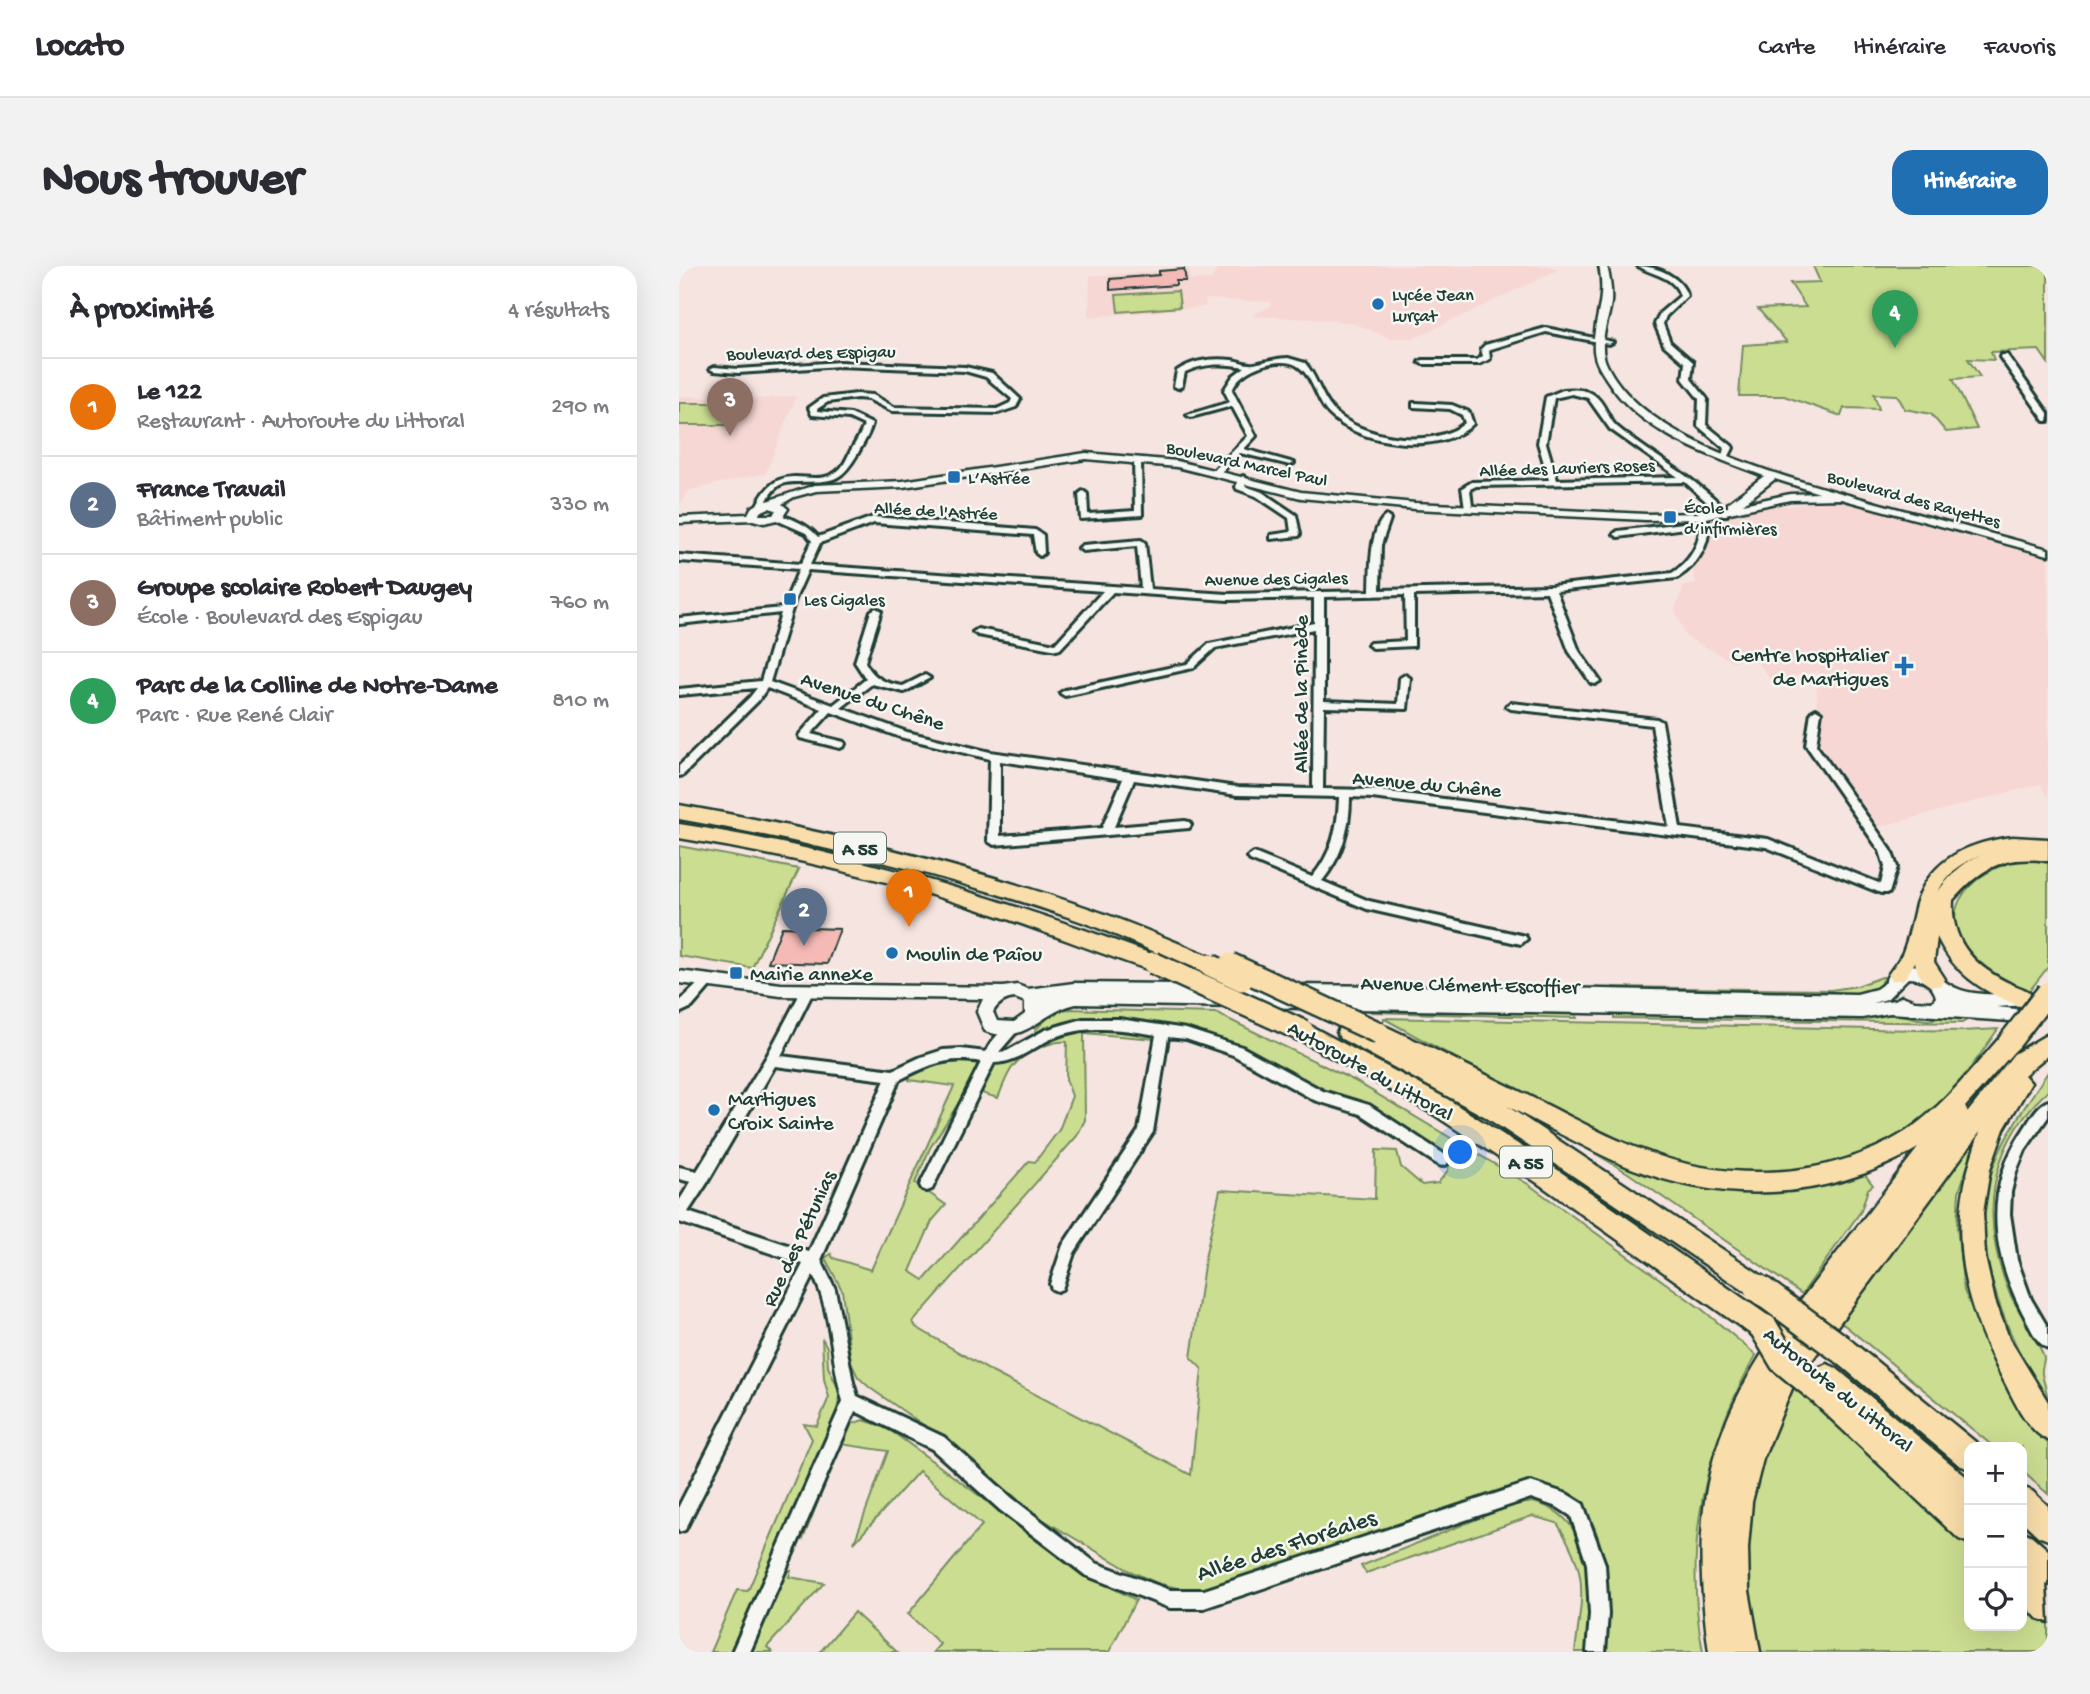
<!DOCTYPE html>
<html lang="fr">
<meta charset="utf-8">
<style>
:root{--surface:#fff;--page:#f2f2f3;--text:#2b2b33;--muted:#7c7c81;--line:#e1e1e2;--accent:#1f6fb2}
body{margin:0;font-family:"Gochi Hand",sans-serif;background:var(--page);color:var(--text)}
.controls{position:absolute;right:21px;bottom:21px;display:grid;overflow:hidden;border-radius:14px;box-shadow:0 7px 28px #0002}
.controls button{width:63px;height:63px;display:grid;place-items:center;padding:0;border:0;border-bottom:2px solid var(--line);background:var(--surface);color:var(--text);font:35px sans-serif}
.you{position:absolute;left:782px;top:887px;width:24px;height:24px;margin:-18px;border:5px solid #fff;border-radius:50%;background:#1a73e8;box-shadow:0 0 0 10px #1a73e833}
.badge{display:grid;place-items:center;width:46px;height:46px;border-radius:50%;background:var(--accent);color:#fff;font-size:23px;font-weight:700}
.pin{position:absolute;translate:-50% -58px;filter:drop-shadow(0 2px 4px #0008)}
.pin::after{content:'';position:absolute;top:37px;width:24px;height:21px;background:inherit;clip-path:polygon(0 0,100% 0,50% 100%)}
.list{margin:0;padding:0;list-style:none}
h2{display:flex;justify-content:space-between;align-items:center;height:91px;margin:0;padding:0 28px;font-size:30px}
h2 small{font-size:23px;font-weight:400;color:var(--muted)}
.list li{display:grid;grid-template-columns:46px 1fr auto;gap:21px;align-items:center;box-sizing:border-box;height:98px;padding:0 28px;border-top:2px solid var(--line)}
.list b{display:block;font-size:26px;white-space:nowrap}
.list p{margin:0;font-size:23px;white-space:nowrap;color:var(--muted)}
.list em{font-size:23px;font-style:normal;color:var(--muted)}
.icon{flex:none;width:38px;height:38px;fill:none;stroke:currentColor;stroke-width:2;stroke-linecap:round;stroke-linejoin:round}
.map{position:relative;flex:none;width:1369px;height:1386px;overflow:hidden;border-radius:21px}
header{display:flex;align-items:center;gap:42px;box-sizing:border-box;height:98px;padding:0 35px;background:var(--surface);border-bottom:2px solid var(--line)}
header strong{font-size:33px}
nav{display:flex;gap:38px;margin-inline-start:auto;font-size:24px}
.intro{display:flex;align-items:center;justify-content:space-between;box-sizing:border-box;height:168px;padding:0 42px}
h1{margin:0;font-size:49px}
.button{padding:18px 32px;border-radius:21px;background:var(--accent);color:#fff;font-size:24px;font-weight:700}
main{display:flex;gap:42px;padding:0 42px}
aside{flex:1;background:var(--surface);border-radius:21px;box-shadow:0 7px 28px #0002}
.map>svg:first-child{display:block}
</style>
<header>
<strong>Locato</strong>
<nav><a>Carte</a><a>Itinéraire</a><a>Favoris</a></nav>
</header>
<div class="intro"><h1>Nous trouver</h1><a class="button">Itinéraire</a></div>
<main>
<aside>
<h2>À proximité<small>4 résultats</small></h2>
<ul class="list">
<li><span class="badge" style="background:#e8710a">1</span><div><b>Le 122</b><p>Restaurant · Autoroute du Littoral</p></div><em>290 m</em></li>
<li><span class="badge" style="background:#5c6f8a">2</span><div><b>France Travail</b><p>Bâtiment public</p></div><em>330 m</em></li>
<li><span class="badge" style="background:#8d6e63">3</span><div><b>Groupe scolaire Robert Daugey</b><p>École · Boulevard des Espigau</p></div><em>760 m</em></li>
<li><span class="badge" style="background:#2e9e5b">4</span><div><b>Parc de la Colline de Notre-Dame</b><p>Parc · Rue René Clair</p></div><em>810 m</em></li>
</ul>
</aside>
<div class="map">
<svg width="1369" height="1386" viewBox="0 0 1369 1386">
<rect width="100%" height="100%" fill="#f6e4e0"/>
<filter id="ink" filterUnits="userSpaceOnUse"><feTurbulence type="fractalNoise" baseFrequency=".0143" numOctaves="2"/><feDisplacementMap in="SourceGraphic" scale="14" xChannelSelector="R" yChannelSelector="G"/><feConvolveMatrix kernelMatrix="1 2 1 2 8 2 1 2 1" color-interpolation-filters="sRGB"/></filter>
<g filter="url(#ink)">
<!-- built -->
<g fill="#f6d7d3">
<path d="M540,0H869L879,4L736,72H710L676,58L652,54L572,50L591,40V36L527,33L526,41L410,51L411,10L510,3L511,14L532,13Z"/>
<path d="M0,130L80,133L117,130L87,207L11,224L0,239Z"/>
<path d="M1157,233L1293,272L1369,289V531L1361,518L1192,563L1140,476L1137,413L1140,405L1092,414L1073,389L1055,396L1006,370L996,343L1005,320L1017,318L1013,300L1028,274L1034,253L1084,240H1111Z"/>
</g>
<!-- green -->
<g fill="#cbdd91" stroke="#758d62" stroke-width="2">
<path d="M1134,0H1369V97L1360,84L1312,86L1315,94L1289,93L1301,111L1274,113L1298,163L1267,166L1252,148L1226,143L1218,129L1195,128L1200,143L1165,142L1162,150L1105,130H1060L1064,79L1108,76L1079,43L1127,41L1111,17L1141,16Z"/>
<path d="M499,25L501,41L439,46L437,29Z"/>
<path d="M0,137H68L54,159H0Z"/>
<path d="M0,580L120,603L73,702L0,690Z"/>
<path d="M1345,593L1369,597V701L1351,724C1334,722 1315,712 1303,701C1248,654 1285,605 1345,593Z"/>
<path d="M1203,711H1206L1197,724L1177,729L934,725V721L1152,724L1178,720Z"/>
<path d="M387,743L537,747L676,815L849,918L1024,1044L1077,1089C1025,1180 1004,1282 1024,1386H926C928,1308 937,1207 826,1222L536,1322L507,1324L478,1317L451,1305L363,1253L269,1176L191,1122L179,1111L172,1097L163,1024L146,992L152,988L154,992L192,1004L275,820L230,814L229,808L260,795L296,793L299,796L291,819L251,882L236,917L267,939L253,955L231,1005L245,1014L350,895L356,896L380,864L393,830L387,813L388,776C377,775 370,778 360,782C332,795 330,804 319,832L305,828L301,823L312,797C333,796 343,785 361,776C389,762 417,760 447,764C458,765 470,765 477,773L405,767L406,854L398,870L234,1056L237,1061L315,1107L512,1209L523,1103L512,1092L526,992L541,924L696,933L697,884L718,885L722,901L743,919L759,917L769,904L771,893L766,888L683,837L640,825L555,781L416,753L385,756L356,767V764L374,747Z"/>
<path d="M690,743L897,746L898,752L692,746Z"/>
<path d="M1209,746C1223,747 1235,754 1249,754C1263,753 1275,745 1288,754L1283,757L935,752V747Z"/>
<path d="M704,752L1283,765L1319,763C1292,802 1263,847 1220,872C1143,916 1045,914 963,886C925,872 889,851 853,833C803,807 753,779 704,752Z"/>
<path d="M1369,806V825C1308,879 1301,954 1330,1026C1336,1039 1364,1083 1365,1092C1365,1097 1362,1102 1363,1108C1365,1119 1369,1126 1369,1139C1328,1070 1286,981 1315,899C1328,865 1349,836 1369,806Z"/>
<path d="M851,849L921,885L1109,924L1161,917L1186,909L1194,919L1189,923L1182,945L1123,1028L949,907Z"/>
<path d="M1300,865L1280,926L1278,961L1285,1025L1330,1119L1369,1178V1228L1343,1205V1181H1315L1158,1053Z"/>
<path d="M143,1072L148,1081L149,1101L161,1126L157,1152L52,1386H31L58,1324L69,1325L133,1173L125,1158L138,1160L150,1131L145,1113Z"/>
<path d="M1110,1117L1177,1172L1290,1277V1360H1343V1327L1369,1354V1386H1079C1069,1332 1063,1279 1074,1225C1081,1187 1096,1152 1110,1117Z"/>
<path d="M184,1154L207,1161L408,1309L457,1334L430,1386H254L261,1378L229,1348L303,1259L240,1205L175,1277L209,1185L162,1178L124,1273L122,1270V1262L164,1166L173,1158Z"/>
<path d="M854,1236C920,1251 912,1333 908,1386H896C903,1327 911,1310 878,1257L853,1250L687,1307L682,1300L830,1240Z"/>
<path d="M112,1304L110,1311L145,1317L88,1381L93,1386H68L105,1306Z"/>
<path d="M175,1346L218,1386H141Z"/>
</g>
<!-- building -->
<g fill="#f6bab6" stroke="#1f3d34" stroke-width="2">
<path d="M505,3L507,15H497V19L431,24V13L480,9V5Z"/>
<path d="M103,661L161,663L148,698L89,696Z"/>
</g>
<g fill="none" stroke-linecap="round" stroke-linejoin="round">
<!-- street casing -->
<g stroke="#1f3d34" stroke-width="6">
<g id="street">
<path d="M959,0C978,0 1003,11 1008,30L987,50L984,58L991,76L1014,96L1012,113L1028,133L1027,159L1053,180L1054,182L1050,190H1044L1043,188L1046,183L1019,160L1020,133L1004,113L1006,97L985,79L976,58L981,47L1001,30C996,10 973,9 959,0Z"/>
<path d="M867,62L934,76L930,78L867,66L812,83L810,84L811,93L800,98H744L740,96L744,94H798L804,90L802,83L806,79Z"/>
<path d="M1322,89H1328L1369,147V155H1366L1321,91Z"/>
<path d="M609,92L626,97C638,111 642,131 654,144C682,173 754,184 786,157L783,149L771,143L734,141V137H737L773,139L790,146L794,158C762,190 680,179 650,148C637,135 634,108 617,99C603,91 574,100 562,111C558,114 556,119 553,124L577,170L565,183L615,197L611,199L561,187L541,208H535V204L569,170L553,140L512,151L508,149L551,136L545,124L554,110L566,101C544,97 526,97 506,106L503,120L499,122L495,120L498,105C514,94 534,92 553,94C560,95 568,99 575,98C587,96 597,92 609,92Z"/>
<path d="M160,96L286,101L313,107L341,133L337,141L319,147L213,145L189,133L178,132L149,136L138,143L139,145L172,148L193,158C190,169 184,178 179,187C161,218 153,215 120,216C113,216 105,216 99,220C91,226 88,235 84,243H78L77,241C102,187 134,228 161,203C166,198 169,190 172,184C177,176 182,168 185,159L170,152L133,149L130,142L144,132L178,128L194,129L215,141L318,143L331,137L333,133L307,111L286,105L160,100L59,107L35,105L31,103L35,101L59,103Z"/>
<path d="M884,124C894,123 907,123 915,129C926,137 928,151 937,160C974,191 1014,209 1048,245V249H1042L1006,216L797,220L791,223L793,240L786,242L783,222L793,216L870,214L859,177L867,131ZM893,128L909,132L931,163L999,211L878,214L867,177L875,132Z"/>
<path d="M455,192L462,194L463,249L402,253L400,228L404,225L408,228L409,248L456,245Z"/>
<path d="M564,210L568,213L566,220L583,226L617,249L621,268L620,270L592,273V269L612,266L610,252L577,230L558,223L557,221L560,213Z"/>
<path d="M1019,244L1026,246C1036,272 1021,298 998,312L877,325L900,385L921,415L916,418L912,417L890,385L868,326L735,329V380L694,382L689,379L691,377L727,375L726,329L645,331V435L719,438L721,412L726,409L731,412L728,443L645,441L644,523L693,524L990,561L973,459L832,443L827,440L832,437L978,453L983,456L1001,562L1089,573L1202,618L1206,601L1201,585L1127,479L1132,446L1137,443L1142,446L1137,479L1212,584L1218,601L1210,627H1202L1087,581L693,532L671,531C671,562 663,591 643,615L690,635L846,670L848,673L842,678L688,643L571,594L569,591L575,587L633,611C653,588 659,561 660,531L558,529L455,514L435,561L506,555L510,556L512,559L510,562L315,579L309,575L311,493L221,471L152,446L132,468L165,476L166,478L165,480L161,482L121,472L120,470L121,468L143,443L88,422L79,435L4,509L0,510V500L71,431L78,422L0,429V423L82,415L102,347L0,358V352L104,342L120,303L0,295V289L122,298L133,275L127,267L95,253V249C109,249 131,260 139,271L194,251L356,264L364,269L365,287L361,290L357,287L354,269L195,257L141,277L131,299L462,322L458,280L404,285L400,282L404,279L462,274L466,277L471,323L549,328L691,325C692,305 690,262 707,250L711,253L702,279L701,324L872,320L993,307C1009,297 1021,280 1021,260L939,271L935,268L939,265L1021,255ZM129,304L424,325L376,378L299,363L294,366L299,369L378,384L381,383L434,326L549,334L635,332V357L530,378L508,398L386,424L381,427L386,430L514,402L536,382L635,363L634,523L558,521L311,486L228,466L162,442L193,418L225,426L251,412L246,409L224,420C206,417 195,413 186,396L202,345L197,342L192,345L176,396L187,413L154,439L91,416L116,333ZM321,495L444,513L423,562L321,570Z"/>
<path d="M28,711L32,713L34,716L32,719L13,741L0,747V736L24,713Z"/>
<path d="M128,721L132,722L134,726L102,790L214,804L242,791L264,784L282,783L307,786C313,774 326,757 339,759L340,763L320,786L328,785L366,764L404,753H440L507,763L563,781L644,825L690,839L768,890L770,894L768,898L763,900L758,898L681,848L635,834L554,789L507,773L489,771L474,866L395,987L383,1023L378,1025L373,1023L371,1018L384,979L460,864L477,769C443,763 407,758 374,772C354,781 338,797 315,797L253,923L248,925L243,923L241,919L302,796C268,790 250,799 220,814L142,994L156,1023L174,1116L178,1130L265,1171L333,1232L417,1297L491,1324H525L852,1216L888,1228L904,1238L926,1298L929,1348L926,1386H908L911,1348L908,1298L892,1250L878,1241L852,1232L525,1342H491L406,1309L321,1244L253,1183L176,1145L71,1386H53L164,1135C152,1095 153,1046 134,1009L6,1264L0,1266V1240L124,998L0,956V935L12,916L0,913V901L18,905L88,790L124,722ZM96,800L206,814L130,986L9,946L28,917Z"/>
<path d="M1369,835V851L1346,884L1337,906L1332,926L1331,948L1338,994L1352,1033L1369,1062V1082C1358,1078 1352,1063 1347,1053C1313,990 1303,925 1345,863C1351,854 1358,839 1369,835Z"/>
</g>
</g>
<!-- secondary casing -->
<g stroke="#1f3d34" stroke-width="5">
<g id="secondary">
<path d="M920,0H928C931,12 933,24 932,37C929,57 918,79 928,99C967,180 1125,216 1205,239C1260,254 1314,268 1369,283V289L1162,233L1111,234L1023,253L967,254L736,243L622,232L498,201L407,193L224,221L137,225L115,231L103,238L109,243L102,253L85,257L74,254L0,257V251L69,248L72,242L79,238L136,219L224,215L407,187L498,195L622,226L736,237L967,248L1023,247L1049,241V237L1085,210C1029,189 961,167 928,114C922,105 916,96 915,85C913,54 928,36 920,0ZM1096,213L1140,227L1111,228L1064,238ZM90,242L97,244L94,249H80L81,246Z"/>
<path d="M1229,699C1253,699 1261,717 1282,724C1301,730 1322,728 1342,728L1348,729L1350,734L1348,739L1317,741L1337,743L1339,748L1337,753L1331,755L1211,747L1183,752L397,738C360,746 348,780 306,765L298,746L304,733L102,730L0,717V705L102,718L324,721L338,719L349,723L395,717L826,721L1178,728L1197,723L1207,716C1207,705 1220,702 1229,699ZM1229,712C1242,712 1254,718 1257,731L1253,736L1236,735L1223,730L1216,734L1193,737L1208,733ZM336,732L346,736V748L335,756L318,755L314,746C319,737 326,733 336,732Z"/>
</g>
</g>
<!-- primary casing -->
<g stroke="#1f3d34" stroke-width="5">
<path id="primary" d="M1334,571L1369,573V585C1322,578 1269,588 1254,639C1246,666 1243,692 1224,714H1212L1209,709C1214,701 1220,695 1224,686C1230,671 1233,654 1237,638C1251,593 1290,576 1334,571Z"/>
</g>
<!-- highway casing -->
<g stroke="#1f3d34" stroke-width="5">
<g id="highway">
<path d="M0,539C139,563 276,596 409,642C453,657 495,676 538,693L542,699L538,705L531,707C484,692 440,668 392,652C264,608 133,576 0,553Z"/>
<path d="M0,558C166,584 324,633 481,691L485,697L481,703L474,705C413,685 353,660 292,641C196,610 99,588 0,572Z"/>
<path d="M1349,578L1369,581V595C1325,589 1303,601 1274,634C1271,676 1296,701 1332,718C1341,722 1350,723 1355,732L1352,738L1344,741L1336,738C1301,724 1275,707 1258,671L1255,696L1266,713L1263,719C1252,722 1247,719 1241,710C1221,675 1258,617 1287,597C1305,585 1327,580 1349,578Z"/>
<path d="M624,756L770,834L876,902L1094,1053L1098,1062L1094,1070L1239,882C1150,934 1049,940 952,902C910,884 869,861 828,840L1088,1013L1092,1022L1088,1031L1079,1034L805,850L661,772L658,766L661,760L669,757L689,766L692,761L700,758L708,761C759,785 810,810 860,835C895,852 929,872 966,885C1049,917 1149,914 1226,866C1264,841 1294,802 1323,769L1331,766L1339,769L1342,775L1339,781L1286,841L1289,846L1335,788L1369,768V789L1345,809L1352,817L1325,863L1311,903L1304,947L1306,991L1316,1035L1330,1072L1369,1136V1174C1350,1166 1336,1137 1327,1119C1281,1031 1265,962 1301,866L1114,1120L1084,1193L1073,1236L1069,1282L1070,1325L1081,1386H1030C1013,1260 1021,1178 1094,1071L1085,1075L1076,1071L860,918L754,848L616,771L613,765L616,759Z"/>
<path d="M1162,1070L1171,1074L1300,1179L1301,1181H1290V1203L1280,1199L1153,1092L1149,1083L1153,1074Z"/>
<path d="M1148,1098L1157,1102L1290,1213V1277L1280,1273L1132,1134L1129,1125L1132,1116L1136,1114L1139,1102Z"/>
<path d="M1343,1221L1353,1225L1369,1240V1274L1359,1270L1343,1255Z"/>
<path d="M1343,1265L1353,1270L1369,1284V1319L1367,1318L1369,1356L1358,1352L1343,1336Z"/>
</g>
</g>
<!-- street -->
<use href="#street" fill="#f6f6f2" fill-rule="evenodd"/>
<!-- secondary -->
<use href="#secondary" fill="#f6f6f2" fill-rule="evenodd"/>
<!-- primary -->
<use href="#primary" fill="#f9deab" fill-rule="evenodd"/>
<!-- highway -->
<use href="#highway" fill="#f9deab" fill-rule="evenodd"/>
<!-- highway-bridge-far1 casing -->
<g stroke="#1f3d34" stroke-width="26" stroke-linecap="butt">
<g id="highway-bridge-far1">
<path d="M474,697L624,765"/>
<path d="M551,698L700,767"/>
<path d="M531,699L563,714"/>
<path d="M1331,775L1369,726"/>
</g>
</g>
<!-- highway-bridge casing -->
<g stroke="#1f3d34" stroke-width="32" stroke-linecap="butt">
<g id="highway-bridge">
<path d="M1079,1022L1162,1083"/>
<path d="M1085,1062L1104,1094L1142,1125"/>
</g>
</g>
<!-- highway-bridge-far1 -->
<use href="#highway-bridge-far1" stroke="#f9deab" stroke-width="21"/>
<!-- highway-bridge -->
<use href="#highway-bridge" stroke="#f9deab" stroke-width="27"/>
</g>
</g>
<!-- markers -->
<g fill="#1f6fb2" stroke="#f6f6f2" stroke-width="2.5">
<circle cx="699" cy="38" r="7"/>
<rect x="268" y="204" width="14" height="14" rx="3.5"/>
<rect x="984" y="244" width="14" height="14" rx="3.5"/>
<rect x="104" y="326" width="14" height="14" rx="3.5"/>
<path d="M1221.5 389.5h7v7h7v7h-7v7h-7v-7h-7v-7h7z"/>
<circle cx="213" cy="687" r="7"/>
<rect x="50" y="700" width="14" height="14" rx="3.5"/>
<circle cx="35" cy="844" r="7"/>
</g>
<g text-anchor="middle" stroke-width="5" stroke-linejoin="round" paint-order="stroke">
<!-- far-poi labels -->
<g font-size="18" fill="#1f3d34" stroke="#f6f6f2" text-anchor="start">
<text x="713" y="34">Lycée Jean<tspan x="713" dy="21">Lurçat</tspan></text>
<text x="289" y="217">L’Astrée</text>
<text x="1005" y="247">École<tspan x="1005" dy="21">d’infirmières</tspan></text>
<text x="125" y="339">Les Cigales</text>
</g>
<!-- far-street labels -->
<g font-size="18" fill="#1f3d34" stroke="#f6f6f2">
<text transform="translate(132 86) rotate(-1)" y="6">Boulevard des Espigau</text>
<text transform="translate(568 197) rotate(12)" y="6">Boulevard Marcel Paul</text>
<text transform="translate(888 201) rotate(-2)" y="6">Allée des Lauriers Roses</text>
<text transform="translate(1235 232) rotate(15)" y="6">Boulevard des Rayettes</text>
<text transform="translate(257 244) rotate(3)" y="6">Allée de l'Astrée</text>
<text transform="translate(597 312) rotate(-1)" y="6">Avenue des Cigales</text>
</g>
<!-- shield labels -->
<g fill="#f6f6f2" stroke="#60746d" stroke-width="2">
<rect x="155" y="566.5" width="52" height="31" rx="5"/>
<rect x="821" y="880.5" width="52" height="31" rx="5"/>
</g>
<g font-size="19" font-weight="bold" fill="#1f3d34">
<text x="181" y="589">A 55</text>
<text x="847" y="903">A 55</text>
</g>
<!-- poi labels -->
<g font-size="21" fill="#1f3d34" stroke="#f6f6f2" text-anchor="start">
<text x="1209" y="395" text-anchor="end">Centre hospitalier<tspan x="1209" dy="24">de Martigues</tspan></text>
<text x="227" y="694">Moulin de Paîou</text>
<text x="71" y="714">Mairie annexe</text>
<text x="49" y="839">Martigues<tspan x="49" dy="24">Croix Sainte</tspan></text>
</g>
<!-- street labels -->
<g font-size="21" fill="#1f3d34" stroke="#f6f6f2">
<text transform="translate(621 428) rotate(-90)" y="7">Allée de la Pinède</text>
<text transform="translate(194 434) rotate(18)" y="7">Avenue du Chêne</text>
<text transform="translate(748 517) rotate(5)" y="7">Avenue du Chêne</text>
<text transform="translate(791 718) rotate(1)" y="7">Avenue Clément Escoffier</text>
<text transform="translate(692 804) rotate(29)" y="7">Autoroute du Littoral</text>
<text transform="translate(119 972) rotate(-65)" y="7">Rue des Pétunias</text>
<text transform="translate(1160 1123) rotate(39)" y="7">Autoroute du Littoral</text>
</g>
<!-- near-street labels -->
<g font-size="24" fill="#1f3d34" stroke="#f6f6f2">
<text transform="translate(607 1278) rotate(-18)" y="8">Allée des Floréales</text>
</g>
</g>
</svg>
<div class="controls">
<button>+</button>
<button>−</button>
<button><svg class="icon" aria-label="locate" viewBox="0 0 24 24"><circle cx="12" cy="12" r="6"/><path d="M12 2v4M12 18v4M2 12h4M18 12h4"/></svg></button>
</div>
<div class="you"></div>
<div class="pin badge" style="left:230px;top:661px;background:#e8710a">1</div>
<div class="pin badge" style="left:125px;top:680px;background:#5c6f8a">2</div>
<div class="pin badge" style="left:51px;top:170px;background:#8d6e63">3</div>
<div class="pin badge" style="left:1216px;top:82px;background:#2e9e5b">4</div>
</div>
</main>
